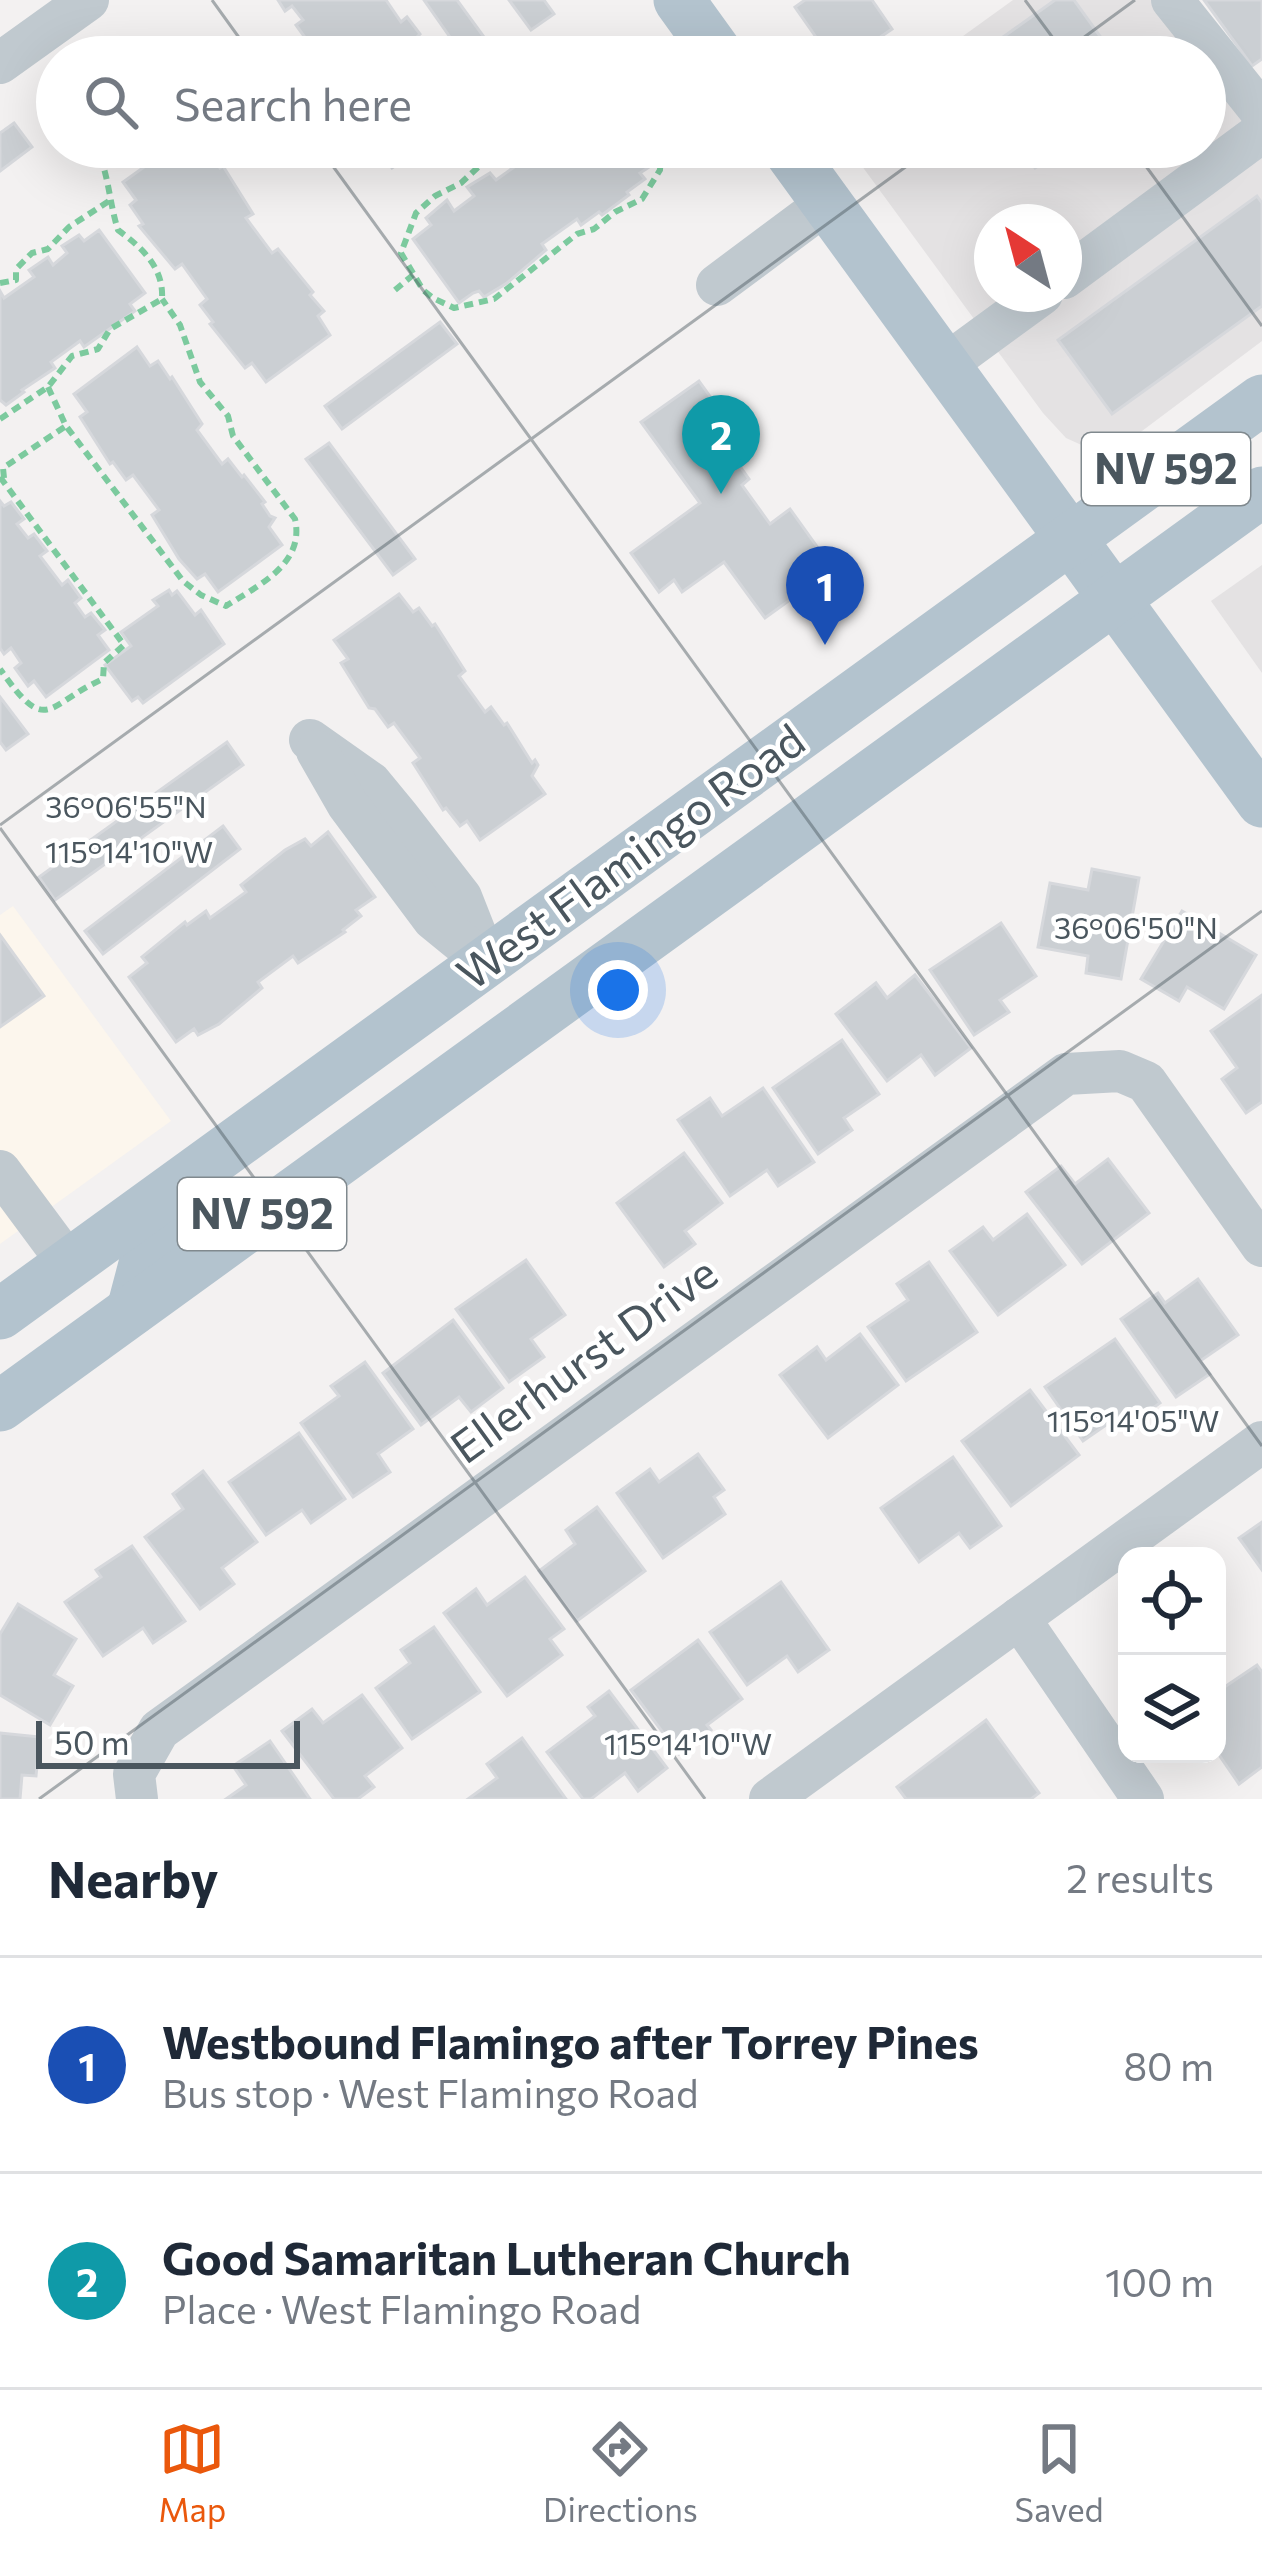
<!DOCTYPE html>
<meta charset="utf-8">
<style>
:root{--surface:#fff;--page:#f2f2f3;--text:#1f2937;--muted:#747a83;--line:#e0e1e3;--accent:#ea580c}
body{margin:0;font-family:Commissioner,sans-serif;background:var(--page);color:var(--text)}
.controls{position:absolute;right:36px;bottom:36px;display:grid;overflow:hidden;border-radius:24px;box-shadow:0 12px 48px #0002}
.controls button{width:108px;height:108px;display:grid;place-items:center;padding:0;border:0;border-bottom:3px solid var(--line);background:var(--surface);color:var(--text);font:60px sans-serif}
.compass{position:absolute;left:974px;top:204px;width:108px;height:108px;border-radius:50%;background:var(--surface);box-shadow:0 12px 48px #0002;rotate:324deg}
.scale{position:absolute;left:36px;bottom:30px;width:264px;box-sizing:border-box;padding-left:12px;border:6px solid #4a565e;border-top:0;font-size:33px;line-height:42px;white-space:nowrap;color:#4a565e;-webkit-text-stroke:9px #fff;paint-order:stroke}
.you{position:absolute;left:618px;top:990px;width:42px;height:42px;margin:-30px;border:9px solid #fff;border-radius:50%;background:#1a73e8;box-shadow:0 0 0 18px #1a73e833}
.badge{display:grid;place-items:center;width:78px;height:78px;border-radius:50%;background:var(--accent);color:#fff;font-size:39px;font-weight:700}
.pin{position:absolute;translate:-50% -99px;filter:drop-shadow(0 3px 6px #0008)}
.pin::after{content:'';position:absolute;top:63px;width:42px;height:36px;background:inherit;clip-path:polygon(0 0,100% 0,50% 100%)}
.list{margin:0;padding:0;list-style:none}
h2{display:flex;justify-content:space-between;align-items:center;height:156px;margin:0;padding:0 48px;font-size:51px}
h2 small{font-size:39px;font-weight:400;color:var(--muted)}
.list li{display:grid;grid-template-columns:78px 1fr auto;gap:36px;align-items:center;box-sizing:border-box;height:216px;padding:0 48px;border-top:3px solid var(--line)}
.list b{display:block;font-size:45px;white-space:nowrap}
.list p{margin:0;font-size:39px;white-space:nowrap;color:var(--muted)}
.list em{font-size:39px;font-style:normal;color:var(--muted)}
.icon{flex:none;width:66px;height:66px;fill:none;stroke:currentColor;stroke-width:2;stroke-linecap:round;stroke-linejoin:round}
.map{position:relative;flex:none;width:1262px;height:1799px;overflow:hidden}
.search{position:absolute;background:var(--surface);box-shadow:0 12px 48px #0002;left:36px;right:36px;top:36px;height:132px;display:flex;align-items:center;gap:30px;box-sizing:border-box;padding:0 42px;border-radius:66px;color:var(--muted);font-size:45px}
.sheet{height:588px;background:var(--surface)}
nav{display:flex;justify-content:space-around;align-items:center;box-sizing:border-box;height:168px;border-top:3px solid var(--line);background:var(--surface);font-size:33px;color:var(--muted)}
nav a{display:grid;justify-items:center;gap:6px}
nav .on{color:var(--accent)}
.map>svg:first-child{display:block}
</style>
<div class="map">
<svg width="1262" height="1799" viewBox="0 0 1262 1799">
<rect width="100%" height="100%" fill="#f3f1f1"/>
<!-- commercial -->
<path fill="#fcf6ed" d="M13,906L171,1121L0,1244V915Z"/>
<!-- education -->
<g fill="#e4e2e3" fill-rule="evenodd">
<path d="M1013,0H1162L1204,57H934Z"/>
<path d="M1205,58L1262,136V341L1122,446L1097,452L1066,438L1043,413L848,147H1205ZM992,222H1064V294H992Z"/>
<path d="M1262,565V673L1211,601Z"/>
</g>
<!-- building -->
<g fill="#cbcfd3" stroke="#d6d8dc" stroke-width="3">
<path d="M278,0H386L401,22L407,17L420,34L414,40L424,54L430,49L436,57H328L315,38L309,43L296,25L303,20L292,6L285,11Z"/>
<path d="M424,0H457L497,55L464,57Z"/>
<path d="M509,0H544L554,14L531,30Z"/>
<path d="M805,0H872L892,29L851,57H830L795,7Z"/>
<path d="M1055,0H1074L1115,57H975Z"/>
<path d="M1204,0H1262V59L1252,66Z"/>
<path d="M14,123L32,147L0,171V133Z"/>
<path d="M144,147H195L200,154L207,150L220,168L223,166L253,214L246,218L272,253L278,249L313,292L310,295L324,311L318,316L330,335L266,382L252,363L245,368L210,324L213,322L200,305L207,299L182,264L175,269L139,226L143,224L130,205L136,200L123,182L154,160Z"/>
<path d="M377,147H421L392,168Z"/>
<path d="M526,147H650L660,160L640,173L645,179L627,192L629,195L602,215L599,212L581,225L577,219L542,244L546,250L507,283L484,297L479,291L473,293L459,303L413,239L431,225L426,218L447,200L454,211L474,196L467,187L490,173L496,180L531,155Z"/>
<path d="M1020,147H1065L1035,168Z"/>
<path d="M1257,196L1262,203V306L1112,414L1058,340Z"/>
<path d="M99,230L145,293L130,304L135,311L84,347L80,341L51,362L55,368L22,390L24,392L6,405L0,400V291L4,298L34,277L29,270L48,257L53,265L67,253L62,246L79,235L84,241Z"/>
<path d="M440,322L457,344L342,429L325,406Z"/>
<path d="M137,347L150,366L158,361L170,379L172,377L202,424L197,430L222,464L228,459L242,477L244,475L265,502L262,504L270,516L275,518L269,527L282,545L218,592L205,574L197,579L179,559L152,515L159,510L133,475L126,480L113,462L110,464L80,417L87,412L74,394Z"/>
<path d="M699,381L737,434L724,444L749,479L742,485L770,524L790,509L833,569L765,618L724,562L682,592L674,580L659,592L631,553L700,503L641,422Z"/>
<path d="M329,443L415,559L393,575L306,459Z"/>
<path d="M0,501L4,506L11,502L24,519L17,524L28,538L34,534L47,551L40,556L62,585L68,580L81,598L75,603L85,617L91,613L105,630L98,635L109,650L46,697L34,681L28,686L15,668L21,663L11,648L4,654L0,648Z"/>
<path d="M169,590L172,595L177,591L195,615L201,610L224,644L143,703L138,697L132,701L105,665L131,646L121,632L158,606L153,600Z"/>
<path d="M399,594L413,612L419,608L432,626L435,624L465,671L459,676L485,712L491,707L504,725L507,723L532,763L535,760L538,765L532,776L545,794L480,840L467,821L460,826L446,808L443,810L413,763L420,758L394,723L388,727L375,709L369,708L341,663L348,659L334,640Z"/>
<path d="M0,697L28,734L6,750L0,742Z"/>
<path d="M227,742L243,765L55,900L39,877Z"/>
<path d="M223,826L240,849L103,954L85,931Z"/>
<path d="M328,832L375,897L356,910L361,916L343,930L345,932L298,963L293,956L258,982L262,988L219,1024L198,1035L194,1029L176,1042L129,977L147,963L142,957L185,922L187,925L206,911L210,918L246,892L241,885L285,850L305,839L311,846Z"/>
<path d="M1092,869L1139,878L1121,979L1086,973L1088,956L1038,947L1050,883L1088,890Z"/>
<path d="M1182,911L1256,955L1224,1009L1187,987L1179,1001L1141,979Z"/>
<path d="M1001,923L1036,976L1000,1000L1009,1012L974,1035L930,970Z"/>
<path d="M0,935L44,996L0,1027Z"/>
<path d="M915,975L971,1048L935,1075L921,1055L887,1081L836,1014L876,983L887,998Z"/>
<path d="M1262,995V1102L1246,1113L1222,1079L1237,1068L1211,1031Z"/>
<path d="M842,1040L879,1094L844,1118L852,1130L818,1154L773,1088Z"/>
<path d="M763,1088L814,1162L778,1186L767,1170L730,1196L678,1120L710,1098L722,1116Z"/>
<path d="M684,1153L722,1203L685,1231L695,1244L664,1267L617,1203Z"/>
<path d="M1108,1159L1149,1213L1082,1264L1026,1192L1061,1166L1075,1184Z"/>
<path d="M1027,1214L1065,1265L998,1315L950,1251L983,1227L993,1240Z"/>
<path d="M526,1260L565,1315L531,1339L544,1357L509,1382L456,1309Z"/>
<path d="M929,1262L977,1332L906,1381L868,1327L908,1300L897,1284Z"/>
<path d="M1198,1279L1238,1335L1200,1361L1210,1374L1176,1397L1121,1319L1158,1293L1165,1303Z"/>
<path d="M453,1320L503,1388L471,1412L459,1397L421,1425L383,1373Z"/>
<path d="M860,1334L898,1385L828,1438L780,1375L817,1347L826,1360Z"/>
<path d="M1115,1339L1160,1403L1127,1426L1119,1416L1083,1441L1045,1387Z"/>
<path d="M365,1362L413,1429L378,1454L390,1472L353,1497L301,1423L339,1396L331,1386Z"/>
<path d="M1030,1390L1079,1455L1011,1506L962,1441Z"/>
<path d="M299,1433L345,1499L311,1523L302,1510L266,1535L229,1482Z"/>
<path d="M698,1454L724,1490L714,1497L725,1514L663,1558L617,1493L650,1469L659,1482Z"/>
<path d="M953,1457L1001,1526L970,1548L959,1533L919,1562L881,1508Z"/>
<path d="M203,1471L257,1542L222,1568L234,1584L200,1609L145,1537L183,1509L173,1494Z"/>
<path d="M597,1507L645,1571L577,1621L539,1571L575,1544L566,1530Z"/>
<path d="M1262,1522V1570L1239,1538Z"/>
<path d="M132,1546L185,1621L153,1643L143,1628L103,1656L65,1602L101,1577L96,1570Z"/>
<path d="M525,1577L564,1629L550,1639L562,1655L507,1696L444,1613L476,1589L487,1605Z"/>
<path d="M781,1582L829,1650L798,1672L787,1656L747,1685L710,1632Z"/>
<path d="M18,1604L76,1639L54,1675L73,1686L50,1725L0,1695V1634Z"/>
<path d="M434,1627L480,1692L412,1739L376,1688L410,1663L401,1650Z"/>
<path d="M698,1640L742,1699L707,1725L711,1730L679,1754L631,1690Z"/>
<path d="M1257,1665L1262,1672V1767L1239,1784L1217,1752V1692Z"/>
<path d="M609,1691L667,1768L638,1791L625,1773L591,1799H583L547,1752L595,1716L588,1707Z"/>
<path d="M362,1695L402,1748L365,1776L374,1787L358,1799H334L282,1731L312,1709L323,1723Z"/>
<path d="M986,1720L1039,1793L1031,1799H906L897,1787Z"/>
<path d="M0,1733L40,1737L36,1776L22,1775L20,1799H0Z"/>
<path d="M522,1738L566,1799H468L497,1778L487,1764Z"/>
<path d="M270,1741L310,1799H226L246,1785L233,1766Z"/>
</g>
<g fill="none" stroke-linecap="round" stroke-linejoin="round">
<!-- path -->
<g stroke="#7cca9e" stroke-width="6" stroke-dasharray="9 6" stroke-linecap="butt">
<path d="M500,147L461,183L435,196L416,213L401,253L423,290L433,298L454,308L494,299L577,234L594,229L615,212L642,199L660,170L661,147"/>
<path d="M0,283L16,280V269L32,253L48,249L69,227L109,201"/>
<path d="M395,290L413,275"/>
<path d="M48,387L66,426L183,581L201,595L226,606C259,585 305,564 295,519L233,436L228,416L200,382L180,325L162,299"/>
<path d="M0,419L48,387L72,356L98,349L110,329L162,299C164,267 141,247 118,230C109,202 109,174 96,147"/>
<path d="M0,477L124,645L104,663L103,679C46,704 48,738 0,669"/>
<path d="M4,478L3,468L66,426"/>
</g>
<!-- minor -->
<g stroke="#c0c9cf" stroke-width="42">
<path d="M1172,0L1262,113"/>
<path d="M0,63L88,0"/>
<path d="M1064,278L1262,132"/>
<path d="M717,285L827,203"/>
<path d="M945,365L1042,294"/>
<path d="M310,740L371,783L399,817L461,897L487,963"/>
<path d="M317,751L348,805L433,919L482,959"/>
<path d="M0,1171L69,1264"/>
<path d="M1019,1618L1143,1799"/>
<path d="M137,1799L134,1774L159,1730L1066,1074L1120,1071L1146,1082L1262,1246"/>
<path d="M770,1799L1262,1442"/>
</g>
<!-- major -->
<g stroke="#b3c3ce" stroke-width="51">
<path d="M679,0L720,57"/>
<path d="M786,147L1262,802"/>
<path d="M132,1310L147,1253C178,1231 203,1216 193,1175"/>
<path d="M0,1314L1262,400"/>
<path d="M0,1406L1262,492"/>
</g>
</g>
<!-- ticks -->
<path fill="none" stroke="#4a565e" stroke-width="3" stroke-opacity="0.45" d="M212,0L253,57M1025,0L1067,57M1057,57L1135,0M319,147L1262,1446M1132,147L1262,326M0,825L933,147M0,828L705,1799M39,1799L1262,911"/>
<g text-anchor="middle" stroke-width="9" stroke-linejoin="round" paint-order="stroke">
<!-- shield labels -->
<g fill="#fff" stroke="#80898e" stroke-width="3">
<rect x="1082" y="433" width="168" height="72" rx="9"/>
<rect x="178" y="1178" width="168" height="72" rx="9"/>
</g>
<g font-size="42" font-weight="bold" fill="#4a565e">
<text x="1166" y="484">NV 592</text>
<text x="262" y="1229">NV 592</text>
</g>
<!-- street labels -->
<g font-size="45" fill="#4a565e" stroke="#fff">
<text transform="translate(631 857) rotate(-36)" y="16">West Flamingo Road</text>
<text transform="translate(584 1360) rotate(-36)" y="16">Ellerhurst Drive</text>
</g>
</g>
<g font-size="30" text-anchor="middle" fill="#4a565e" stroke="#fff" stroke-width="9" stroke-linejoin="round" paint-order="stroke">
<text x="126" y="818">36°06'55"N</text>
<text x="129" y="863">115°14'10"W</text>
<text x="1136" y="939">36°06'50"N</text>
<text x="1133" y="1432">115°14'05"W</text>
<text x="688" y="1755">115°14'10"W</text>
</g>
</svg>
<div class="controls">
<button><svg class="icon" aria-label="locate" viewBox="0 0 24 24"><circle cx="12" cy="12" r="6"/><path d="M12 2v4M12 18v4M2 12h4M18 12h4"/></svg></button>
<button><svg class="icon" aria-label="layers" viewBox="0 0 24 24"><path d="M12 4l9 5-9 5-9-5zM3 14l9 5 9-5"/></svg></button>
</div>
<svg class="compass" viewBox="-18 -18 36 36"><path d="M0-13l5 13h-10z" fill="#e53935"/><path d="M0 13l5-13h-10z" fill="#747a83"/></svg>
<div class="scale">50 m</div>
<div class="you"></div>
<div class="pin badge" style="left:825px;top:645px;background:#1a4fb4">1</div>
<div class="pin badge" style="left:721px;top:494px;background:#0f9aa8">2</div>
<div class="search"><svg class="icon" aria-label="search" viewBox="0 0 24 24"><circle cx="10" cy="10" r="6"/><path d="M15 15l6 6"/></svg>Search here</div>
</div>
<section class="sheet">
<h2>Nearby<small>2 results</small></h2>
<ul class="list">
<li><span class="badge" style="background:#1a4fb4">1</span><div><b>Westbound Flamingo after Torrey Pines</b><p>Bus stop · West Flamingo Road</p></div><em>80 m</em></li>
<li><span class="badge" style="background:#0f9aa8">2</span><div><b>Good Samaritan Lutheran Church</b><p>Place · West Flamingo Road</p></div><em>100 m</em></li>
</ul>
</section>
<nav>
<a class="on"><svg class="icon" aria-label="map" viewBox="0 0 24 24"><path d="M3 6l6-2 6 2 6-2v14l-6 2-6-2-6 2zM9 4v14M15 6v14"/></svg>Map</a>
<a><svg class="icon" aria-label="directions" viewBox="0 0 24 24"><path d="M12 3l9 9-9 9-9-9zM9 14v-3h6M13 9l2 2-2 2"/></svg>Directions</a>
<a><svg class="icon" aria-label="saved" viewBox="0 0 24 24"><path d="M7 4h10v16l-5-4-5 4z"/></svg>Saved</a>
</nav>
